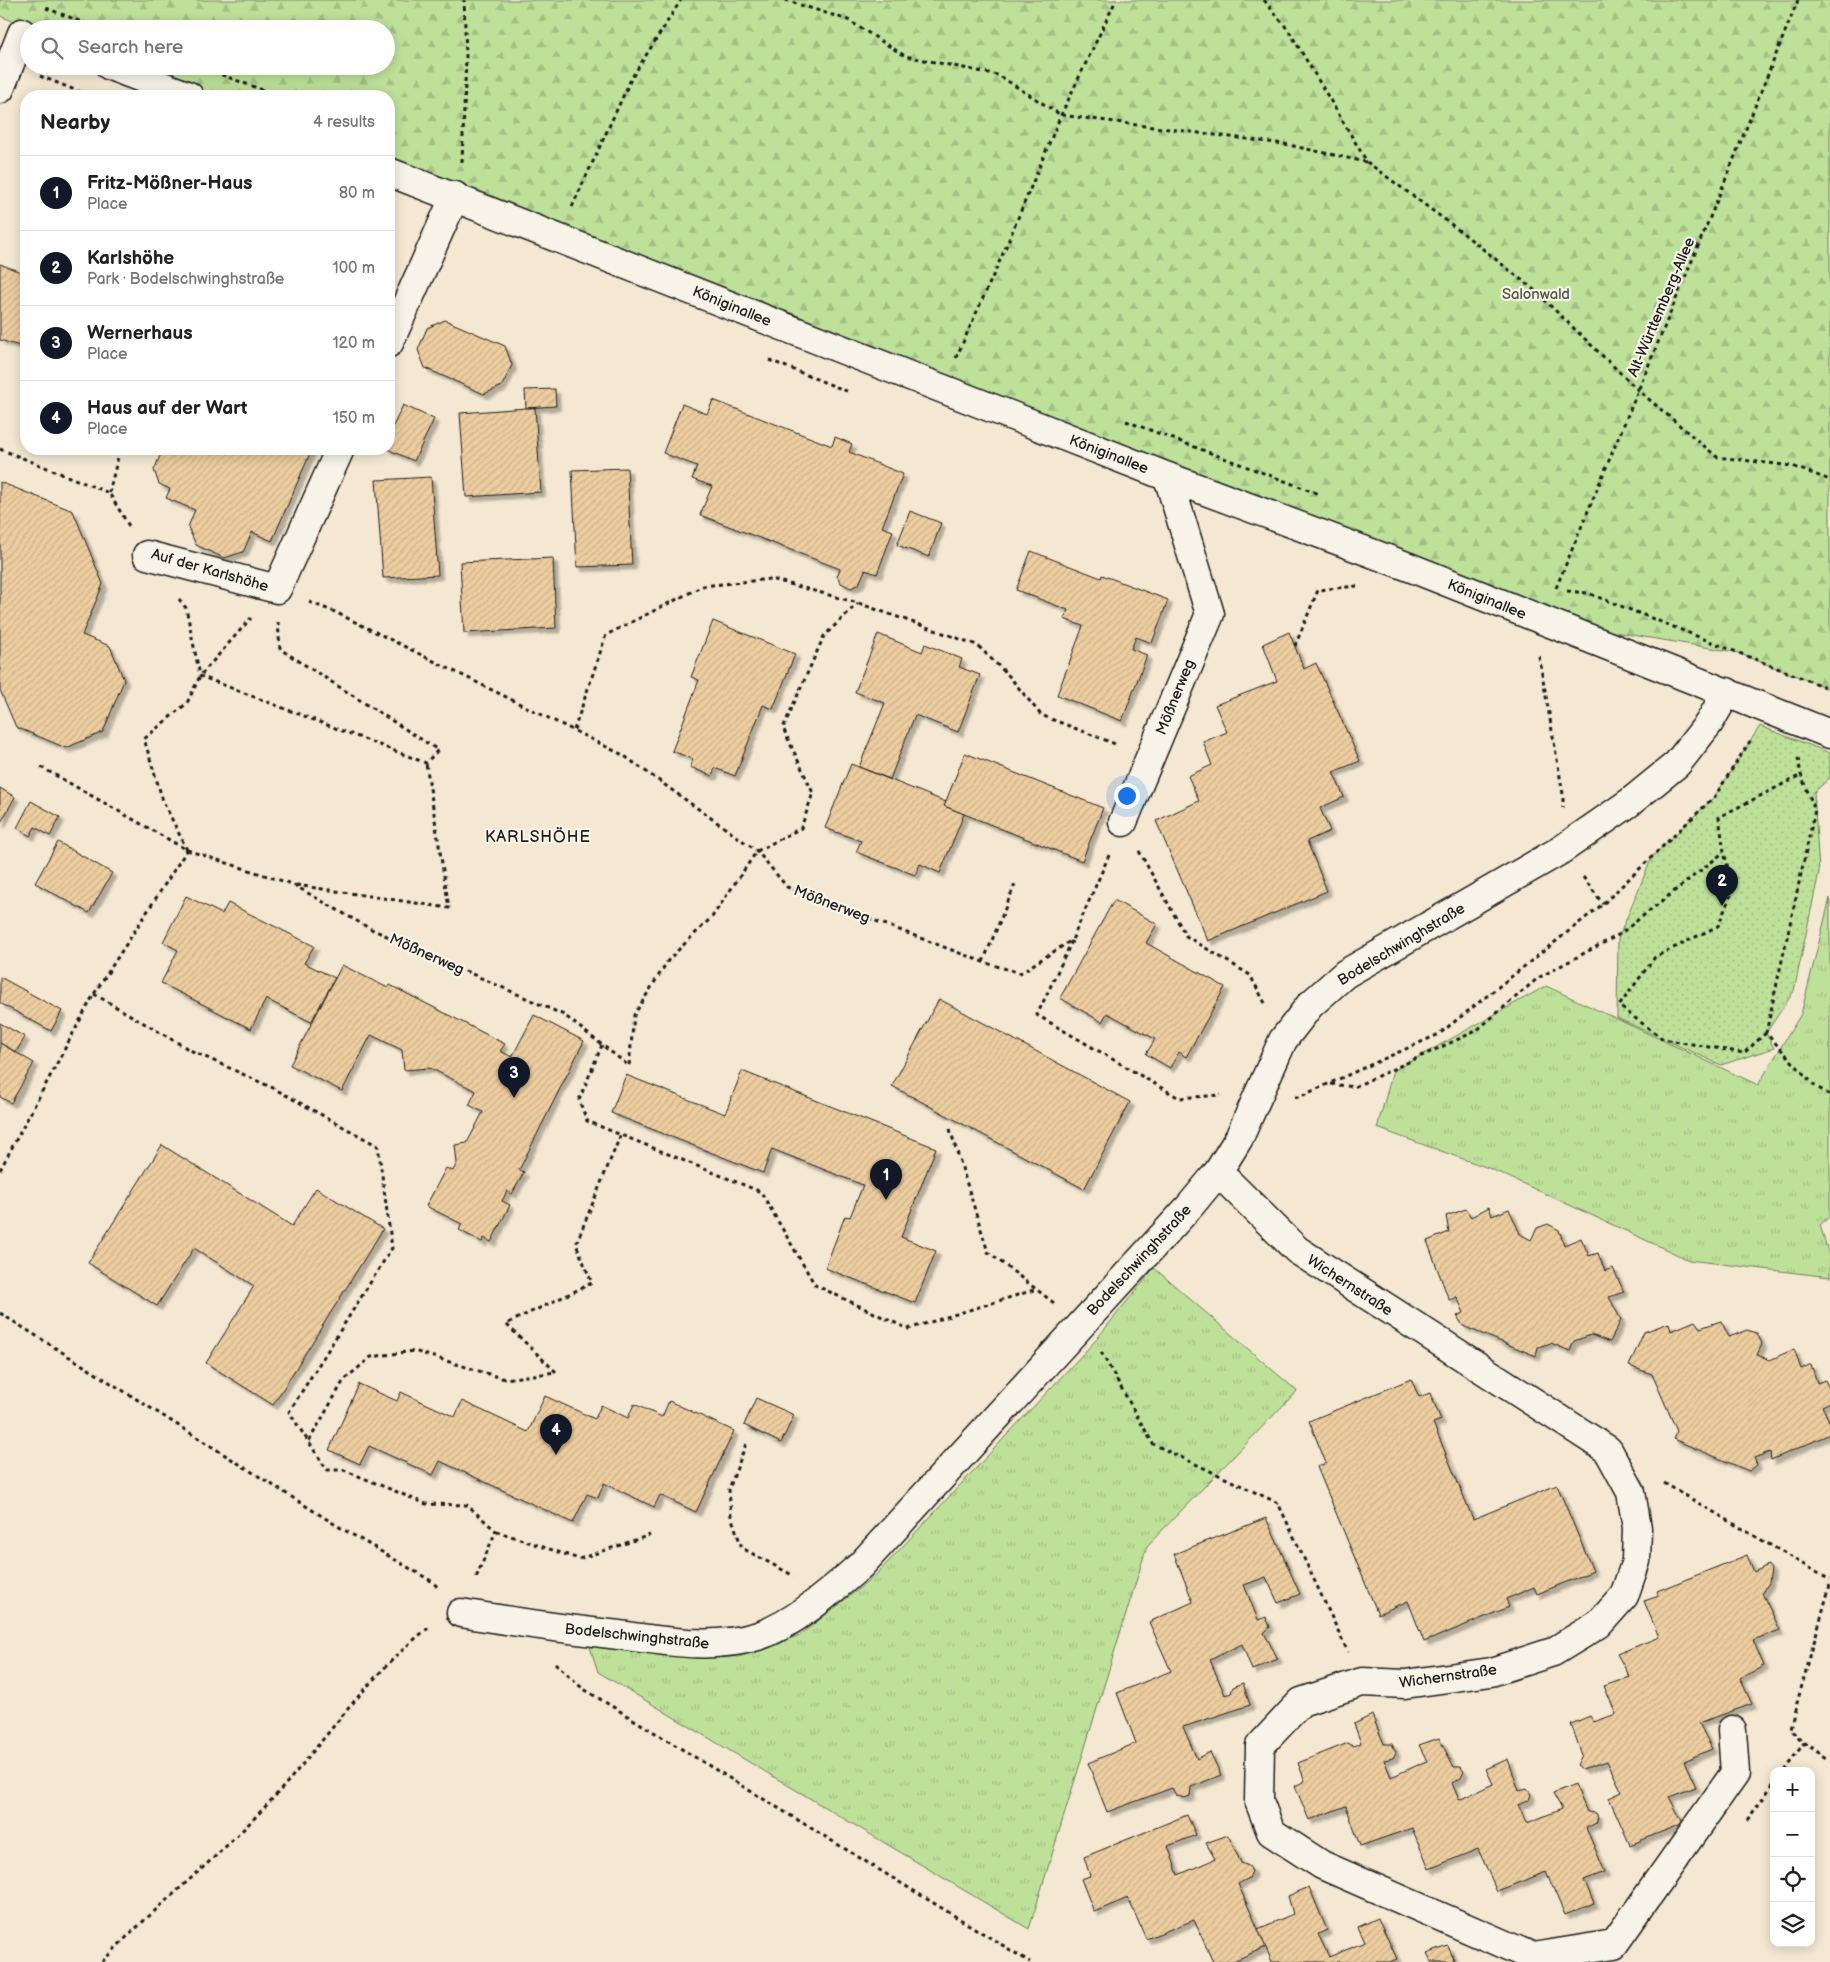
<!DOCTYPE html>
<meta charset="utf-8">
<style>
:root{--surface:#fff;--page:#f2f2f2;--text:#202124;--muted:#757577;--line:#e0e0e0;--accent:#111827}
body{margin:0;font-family:"Balsamiq Sans",sans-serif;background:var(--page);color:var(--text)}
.controls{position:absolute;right:15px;bottom:15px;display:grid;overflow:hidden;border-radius:10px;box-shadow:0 2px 12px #0003}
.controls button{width:45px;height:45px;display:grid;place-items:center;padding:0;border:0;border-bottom:1px solid var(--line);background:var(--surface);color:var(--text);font:25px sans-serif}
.you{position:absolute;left:1126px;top:795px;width:18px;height:18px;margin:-12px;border:4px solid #fff;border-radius:50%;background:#1a73e8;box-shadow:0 0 0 8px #1a73e833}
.badge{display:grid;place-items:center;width:32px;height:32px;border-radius:50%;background:var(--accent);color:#fff;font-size:16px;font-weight:700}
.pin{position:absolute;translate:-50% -41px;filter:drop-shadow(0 1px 2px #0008)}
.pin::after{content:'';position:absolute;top:26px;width:18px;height:15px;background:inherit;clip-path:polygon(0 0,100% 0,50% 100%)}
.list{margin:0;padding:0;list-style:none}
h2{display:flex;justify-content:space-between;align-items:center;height:65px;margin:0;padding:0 20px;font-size:21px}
h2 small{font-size:16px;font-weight:400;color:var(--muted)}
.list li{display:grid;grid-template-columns:32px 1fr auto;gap:15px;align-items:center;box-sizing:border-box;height:75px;padding:0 20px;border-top:1px solid var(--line)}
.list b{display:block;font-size:19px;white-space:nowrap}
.list p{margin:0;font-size:16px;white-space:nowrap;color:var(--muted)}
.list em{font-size:16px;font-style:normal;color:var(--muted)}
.icon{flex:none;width:28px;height:28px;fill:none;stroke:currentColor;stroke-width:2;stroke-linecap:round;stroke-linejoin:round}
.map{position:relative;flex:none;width:1830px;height:1962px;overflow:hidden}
.search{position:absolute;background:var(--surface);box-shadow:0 2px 12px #0003;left:20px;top:20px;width:375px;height:55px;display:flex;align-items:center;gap:12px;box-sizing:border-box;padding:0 18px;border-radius:28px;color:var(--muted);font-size:19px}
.panel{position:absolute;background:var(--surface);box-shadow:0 2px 12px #0003;left:20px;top:90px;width:375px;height:365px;border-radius:20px}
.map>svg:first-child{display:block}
</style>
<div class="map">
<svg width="1830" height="1962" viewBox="0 0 1830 1962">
<defs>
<pattern id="grass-tufts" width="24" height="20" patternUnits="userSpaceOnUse" patternTransform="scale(1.25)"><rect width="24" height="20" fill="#bee19a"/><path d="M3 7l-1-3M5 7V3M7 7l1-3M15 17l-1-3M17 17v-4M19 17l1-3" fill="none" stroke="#a3c084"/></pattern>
<pattern id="forest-firs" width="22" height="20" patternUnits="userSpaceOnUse" patternTransform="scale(1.25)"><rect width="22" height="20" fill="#bee19a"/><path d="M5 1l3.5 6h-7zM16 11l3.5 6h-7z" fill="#a3c084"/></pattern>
<pattern id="park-dots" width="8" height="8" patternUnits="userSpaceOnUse" patternTransform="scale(1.25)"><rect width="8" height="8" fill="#bee19a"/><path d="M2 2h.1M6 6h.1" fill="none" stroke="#a3c084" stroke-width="1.8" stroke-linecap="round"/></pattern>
<pattern id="building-hatch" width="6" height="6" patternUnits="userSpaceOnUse" patternTransform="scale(1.25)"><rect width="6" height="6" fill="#eecea0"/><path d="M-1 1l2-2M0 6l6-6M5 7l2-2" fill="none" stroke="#ccb089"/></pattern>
<filter id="shadow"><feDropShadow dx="4.5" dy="4.5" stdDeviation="1" flood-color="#0004"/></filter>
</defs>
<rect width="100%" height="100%" fill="#f4e8d2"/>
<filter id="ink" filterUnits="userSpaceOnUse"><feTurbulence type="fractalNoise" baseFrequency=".02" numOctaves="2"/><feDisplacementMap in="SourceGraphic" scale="10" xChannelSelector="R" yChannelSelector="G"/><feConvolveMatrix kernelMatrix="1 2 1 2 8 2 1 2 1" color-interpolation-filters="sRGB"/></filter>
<g filter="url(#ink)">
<!-- grass -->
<g fill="url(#grass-tufts)" stroke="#6d7e5b">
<path d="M1830,898V1216L1820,1225L1830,1258V1277L1689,1260L1491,1169L1377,1128L1393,1071L1546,986L1758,1085L1801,1014Z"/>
<path d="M1154,1268L1297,1391L1147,1546L1029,1929L598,1672L589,1644L739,1657L800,1635L875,1576L1095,1341Z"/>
</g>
<!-- forest -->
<path fill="url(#forest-firs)" stroke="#6d7e5b" d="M0,0H1830V689L1735,652L1602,630L389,171V96H202L126,66H386V29H33L0,16Z"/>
<!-- park -->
<path fill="url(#park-dots)" stroke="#6d7e5b" d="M1760,726L1830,753V778L1814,792L1819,872L1794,991L1766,1033L1774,1048L1721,1065L1617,1018L1618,939L1652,857L1715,796Z"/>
<!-- building -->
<g fill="url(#building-hatch)" stroke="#1c1c1c" filter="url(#shadow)">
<path d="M0,264L23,273L26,266V348L0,340Z"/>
<path d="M445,320L505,346L512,365L502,386L484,394L425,368L418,350L427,328Z"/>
<path d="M555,389L556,406L526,408L525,390Z"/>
<path d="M713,400L832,446L835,437L852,444L849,452L903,474L882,527L893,531L877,574L865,570L859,584L851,588L841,583L837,576L840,569L700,515L712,486L692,479L697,466L663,453L682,404L707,414Z"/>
<path d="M403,405L434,419L414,461L387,449L389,435Z"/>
<path d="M526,408H535L541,492L466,497L460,413Z"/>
<path d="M163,449H312L272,541L252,532L243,552L224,558L196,545L188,527L195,510L166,498L170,489L159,484L154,470Z"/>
<path d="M627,468L632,565L577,567L572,470Z"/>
<path d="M431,477L438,575L383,578L376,480Z"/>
<path d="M0,482L73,511L103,584L82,635L110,646L124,680L103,732L66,748L16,727L0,690Z"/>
<path d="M910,511L941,523L929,557L897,545Z"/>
<path d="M1031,551L1101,578L1102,575L1168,600L1152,643L1136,637L1131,649L1147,655L1122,721L1057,695L1083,626L1064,619L1068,610L1016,590Z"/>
<path d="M553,558L556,628L464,633L460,562Z"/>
<path d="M713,621L795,654L773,709L763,705L735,776L715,768L712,776L690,767L693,759L672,751L699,680L691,677Z"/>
<path d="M1289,632L1304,669L1316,663L1360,761L1333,772L1344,797L1320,808L1330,831L1307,841L1327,891L1208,941L1156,821L1199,801L1188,776L1212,765L1203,742L1227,732L1215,705L1277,681L1263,644Z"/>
<path d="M878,634L922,652L925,644L962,659L959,667L980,675L958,732L915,715L890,779L859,767L885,703L855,692Z"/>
<path d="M965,753L1103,808L1082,861L944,806Z"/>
<path d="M851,764L946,802L944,806L964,814L940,873L920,864L915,875L856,852L861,841L825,828Z"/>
<path d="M0,788L15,797L0,824Z"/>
<path d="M31,801L60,817L50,836L35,827L30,836L17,828Z"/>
<path d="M58,842L112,873L89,913L35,883Z"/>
<path d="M186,896L222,914L228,903L314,946L304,963L335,978L311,1022L266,999L251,1029L161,983L178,950L163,942Z"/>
<path d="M1114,900L1157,924L1146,943L1225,987L1186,1057L1179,1052L1170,1068L1146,1054L1155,1039L1107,1013L1102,1022L1060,998Z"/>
<path d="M342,965L388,988L390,985L505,1044L500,1051L512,1057L534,1015L584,1041L519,1170L524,1172L512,1194L507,1191L502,1201L510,1205L491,1242L484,1238L482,1242L459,1230L462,1224L426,1206L446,1168L453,1171L457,1163L455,1145L467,1143L483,1112L469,1105L476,1091L430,1068L404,1070L402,1050L371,1035L342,1091L290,1065Z"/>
<path d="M0,977L62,1011L51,1031L0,1003Z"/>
<path d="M939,999L1130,1102L1084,1189L892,1086Z"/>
<path d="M0,1023L25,1037L16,1052L0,1043Z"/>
<path d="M0,1043L34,1063L11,1103L0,1097Z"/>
<path d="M742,1071L936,1148L901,1237L936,1251L915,1303L825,1268L845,1216L850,1217L863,1185L772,1149L763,1173L611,1113L626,1075L725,1114Z"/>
<path d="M162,1145L292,1226L316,1188L383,1229L273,1405L206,1363L254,1286L194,1248L157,1306L88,1263Z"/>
<path d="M1489,1207L1492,1216L1509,1209L1520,1234L1531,1240L1537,1228L1548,1224L1559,1230L1564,1245L1581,1238L1589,1256L1598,1253L1605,1271L1613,1268L1624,1292L1609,1297L1621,1320L1610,1342L1591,1335L1574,1341L1570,1351L1551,1343L1538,1347L1536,1356L1463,1326L1457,1316L1464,1313L1457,1297L1449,1300L1427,1241L1449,1232L1446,1216L1466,1209L1471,1217Z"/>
<path d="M1695,1321L1700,1328L1721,1321L1729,1337L1747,1330L1757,1333L1762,1344L1757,1355L1770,1360L1794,1349L1801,1369L1811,1364L1817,1383L1825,1380L1830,1390V1402L1822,1406L1830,1423V1434L1771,1460L1770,1452L1754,1458L1757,1465L1749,1471L1673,1439L1677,1431L1652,1374L1629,1366L1644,1332L1669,1323L1671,1331Z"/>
<path d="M1411,1379L1419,1397L1430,1393L1441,1420L1433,1423L1473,1519L1557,1485L1593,1571L1537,1594L1534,1587L1506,1599L1509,1607L1424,1642L1408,1601L1378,1614L1317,1467L1326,1463L1309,1421Z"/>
<path d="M359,1384L397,1401L401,1392L455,1417L462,1401L528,1432L545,1396L595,1419L601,1405L628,1418L634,1404L662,1417L669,1401L734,1431L696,1512L660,1495L654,1507L604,1483L598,1498L587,1494L573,1523L440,1461L433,1475L369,1446L360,1464L329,1450Z"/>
<path d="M756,1398L794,1415L781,1443L744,1425Z"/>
<path d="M1266,1518L1300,1594L1278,1603L1266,1577L1244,1585L1258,1620L1266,1617L1270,1627L1264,1633L1278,1659L1252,1670L1242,1644L1210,1660L1225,1695L1231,1693L1233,1687L1243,1683L1250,1705L1183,1727L1197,1759L1210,1752L1221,1775L1191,1787L1190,1796L1184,1798L1176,1795L1172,1788L1107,1812L1088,1763L1136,1743L1117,1693L1171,1671L1149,1622L1193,1602L1174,1554Z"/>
<path d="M1747,1555L1754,1572L1768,1565L1771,1569L1769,1583L1762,1593L1780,1630L1753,1640L1764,1666L1740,1678L1752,1704L1699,1723L1712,1749L1684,1761L1696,1787L1669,1797L1683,1823L1630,1845L1609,1798L1622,1792L1607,1761L1582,1769L1577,1765L1582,1755L1571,1724L1590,1716L1594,1722L1616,1714L1604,1686L1630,1677L1617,1654L1659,1637L1644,1601L1659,1596L1657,1591Z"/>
<path d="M1372,1715L1384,1744H1392L1396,1752L1393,1758L1384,1760L1391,1777L1427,1761L1419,1745L1439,1738L1454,1767H1460L1464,1771L1461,1778L1452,1783L1459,1800L1493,1784L1486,1769L1508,1759L1519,1791L1527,1789L1531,1794L1529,1800L1518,1805L1527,1823L1562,1809L1553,1793L1575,1784L1587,1812L1596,1813L1598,1817L1596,1823L1586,1828L1605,1872L1584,1880L1594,1903L1565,1915L1546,1872L1497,1891L1478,1849L1429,1869L1412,1828L1360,1846L1346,1806L1309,1820L1295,1786L1305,1781L1298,1763L1348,1743L1353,1746L1361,1743L1354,1724Z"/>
<path d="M1187,1815L1196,1835L1168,1846L1178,1875L1215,1859L1206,1843L1228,1835L1241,1863L1249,1866L1252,1871L1249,1878L1238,1884L1266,1947L1231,1962H1213L1194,1920L1146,1939L1128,1898L1094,1912L1081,1879L1090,1876L1084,1857Z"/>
<path d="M1309,1887L1327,1930L1318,1934L1329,1957L1365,1942L1358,1927L1378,1918L1397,1959L1390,1962H1272L1258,1929L1293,1914L1288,1896Z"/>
<path d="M1448,1946L1455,1962H1431L1427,1954Z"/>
</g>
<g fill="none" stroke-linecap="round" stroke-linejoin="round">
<!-- street casing -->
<g stroke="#1c1c1c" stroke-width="31">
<g id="street">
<path d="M110,66L189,96"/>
<path d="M0,89L22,33"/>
<path d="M389,172L1168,477L1409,567L1830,734"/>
<path d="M389,343L455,196"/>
<path d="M147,555L277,589L340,449"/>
<path d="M1123,822L1210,614L1168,477"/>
<path d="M1218,1172L1297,1250L1608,1450L1631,1492L1637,1528L1636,1561L1624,1596L1599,1624L1553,1652L1491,1672L1405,1684L1362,1682L1301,1702L1260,1746L1259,1801L1271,1832L1322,1865L1533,1957L1614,1944L1735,1773L1732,1730"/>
<path d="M461,1613C514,1622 566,1629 619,1635C665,1641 713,1650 758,1636C795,1624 832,1590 861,1565L1190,1206L1218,1172L1239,1138L1283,1040L1310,1005L1345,974L1561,850L1629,803L1677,764L1709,723L1727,692"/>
</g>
</g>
<!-- path -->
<g stroke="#1c1c1c" stroke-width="3" stroke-dasharray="4 4" stroke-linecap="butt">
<path d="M785,0L848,20L905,56L998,75L1061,115L1284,144L1366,162"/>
<path d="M1264,0L1289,31L1367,162L1464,234L1533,289L1638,390L1717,457L1792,466L1830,480"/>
<path d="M46,8L100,29"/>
<path d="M214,72L279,96"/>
<path d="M40,76L90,96"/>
<path d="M462,162L466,57L464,0"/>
<path d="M572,207L631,79L681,0"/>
<path d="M956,358L1005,249L1061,115L1116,0"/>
<path d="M769,360L849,392"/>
<path d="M1126,421L1319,494"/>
<path d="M0,449L109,493L129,526"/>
<path d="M109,493L120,449"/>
<path d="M1556,588L1718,198L1798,0"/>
<path d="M1567,591L1588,593L1830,689"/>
<path d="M179,599L186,608L200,676L426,763L438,750L280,649L278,622"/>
<path d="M309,602L335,612L623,755L757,851L787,887L983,962L1020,973L1072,940L1110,853"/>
<path d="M1295,646L1318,590L1357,586"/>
<path d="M1539,656L1563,794V808"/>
<path d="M574,730L606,635L703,586L771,579L858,603L977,645L1009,676L1041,715L1118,745"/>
<path d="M1798,758L1801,775L1815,810L1766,1033L1815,1086L1830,1095"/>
<path d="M41,767L187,850L292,884L369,928L564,1015L629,1066L634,1015L669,959L712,917L757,851"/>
<path d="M187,850L163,801L144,739L187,703L200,676L251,618"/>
<path d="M757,851L801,828L813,793L783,728L824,636L858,603"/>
<path d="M1139,851L1186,936L1250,975L1266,1005"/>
<path d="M1583,877L1603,904"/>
<path d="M296,885L449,908L426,763"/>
<path d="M1072,941L1037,1015L1179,1098L1221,1095"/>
<path d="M983,962L1016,882"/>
<path d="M94,994L190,1050L273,1088L378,1146L392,1248L289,1412L327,1470H344L426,1504L467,1505L496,1531L475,1580"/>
<path d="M1766,1033L1744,1053L1663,1039L1619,1006L1655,957L1718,926L1733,890L1724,852L1719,817L1801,775"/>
<path d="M602,1045L579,1100L587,1121L761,1192L815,1285L908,1329L1037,1289"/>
<path d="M1331,1084L1354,1087L1476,1031L1538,978L1620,934L1724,852"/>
<path d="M1295,1097H1299L1439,1034L1603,904L1715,796L1752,738"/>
<path d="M950,1129L988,1252L1054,1303"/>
<path d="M0,1170L94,994L187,850"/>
<path d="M0,1313L336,1525L433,1582L438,1588"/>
<path d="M1101,1352L1153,1444L1278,1503L1348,1652"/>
<path d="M309,1441L344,1380L371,1357L414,1351L505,1379L556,1372L506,1324L592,1283L576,1244L621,1134"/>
<path d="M746,1444L729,1489L731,1516L742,1548L794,1576"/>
<path d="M1664,1483L1830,1580"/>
<path d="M496,1531L579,1559L650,1535"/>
<path d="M1830,1585L1790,1728L1804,1743L1830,1760"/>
<path d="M555,1663L582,1688L1030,1962"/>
<path d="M1784,1771L1804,1743"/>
<path d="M1747,1820L1774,1784"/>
<path d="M102,1962C153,1908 212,1864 262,1810C320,1750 364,1677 431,1626"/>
</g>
<!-- street -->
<use href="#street" stroke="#f7f3e8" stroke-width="28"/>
</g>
</g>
<g text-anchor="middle" stroke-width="4.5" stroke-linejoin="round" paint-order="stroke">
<!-- park labels -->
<g font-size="15" fill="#4d5742" stroke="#f7f3e8">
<text x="1536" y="299">Salonwald</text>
</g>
<!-- street labels -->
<g font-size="15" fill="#1c1c1c" stroke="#f7f3e8">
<text transform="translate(732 306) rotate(22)" y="5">Königinallee</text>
<text transform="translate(1661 307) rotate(-67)" y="5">Alt-Württemberg-Allee</text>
<text transform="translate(1109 454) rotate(21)" y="5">Königinallee</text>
<text transform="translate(210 570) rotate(16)" y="5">Auf der Karlshöhe</text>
<text transform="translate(1487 599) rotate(22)" y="5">Königinallee</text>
<text transform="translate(1175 697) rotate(-68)" y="5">Mößnerweg</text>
<text transform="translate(832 904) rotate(21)" y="5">Mößnerweg</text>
<text transform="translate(1401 944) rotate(-31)" y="5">Bodelschwinghstraße</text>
<text transform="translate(427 954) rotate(24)" y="5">Mößnerweg</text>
<text transform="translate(1139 1260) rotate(-47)" y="5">Bodelschwinghstraße</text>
<text transform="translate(1350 1285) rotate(33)" y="5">Wichernstraße</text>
<text transform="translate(637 1636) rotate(6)" y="5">Bodelschwinghstraße</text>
<text transform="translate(1448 1676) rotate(-8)" y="5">Wichernstraße</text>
</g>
<!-- neighbourhood labels -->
<g font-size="16" letter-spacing="1" fill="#1c1c1c" stroke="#f7f3e8">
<text x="538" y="842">KARLSHÖHE</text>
</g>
</g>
</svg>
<div class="controls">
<button>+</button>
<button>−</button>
<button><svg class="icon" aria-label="locate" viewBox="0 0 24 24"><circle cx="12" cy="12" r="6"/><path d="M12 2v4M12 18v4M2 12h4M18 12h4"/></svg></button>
<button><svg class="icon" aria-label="layers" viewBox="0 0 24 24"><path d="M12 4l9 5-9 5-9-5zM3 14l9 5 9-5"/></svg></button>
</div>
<div class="you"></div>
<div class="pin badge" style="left:886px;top:1200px">1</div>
<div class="pin badge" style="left:1722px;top:906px">2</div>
<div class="pin badge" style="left:514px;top:1098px">3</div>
<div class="pin badge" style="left:556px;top:1455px">4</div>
<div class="search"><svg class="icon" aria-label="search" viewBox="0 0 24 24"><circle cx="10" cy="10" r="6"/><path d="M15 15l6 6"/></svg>Search here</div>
<section class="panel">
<h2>Nearby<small>4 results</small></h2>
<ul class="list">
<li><span class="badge">1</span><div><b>Fritz-Mößner-Haus</b><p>Place</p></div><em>80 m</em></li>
<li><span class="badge">2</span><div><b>Karlshöhe</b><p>Park · Bodelschwinghstraße</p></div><em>100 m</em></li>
<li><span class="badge">3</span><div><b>Wernerhaus</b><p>Place</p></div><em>120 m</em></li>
<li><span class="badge">4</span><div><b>Haus auf der Wart</b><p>Place</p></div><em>150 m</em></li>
</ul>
</section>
</div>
